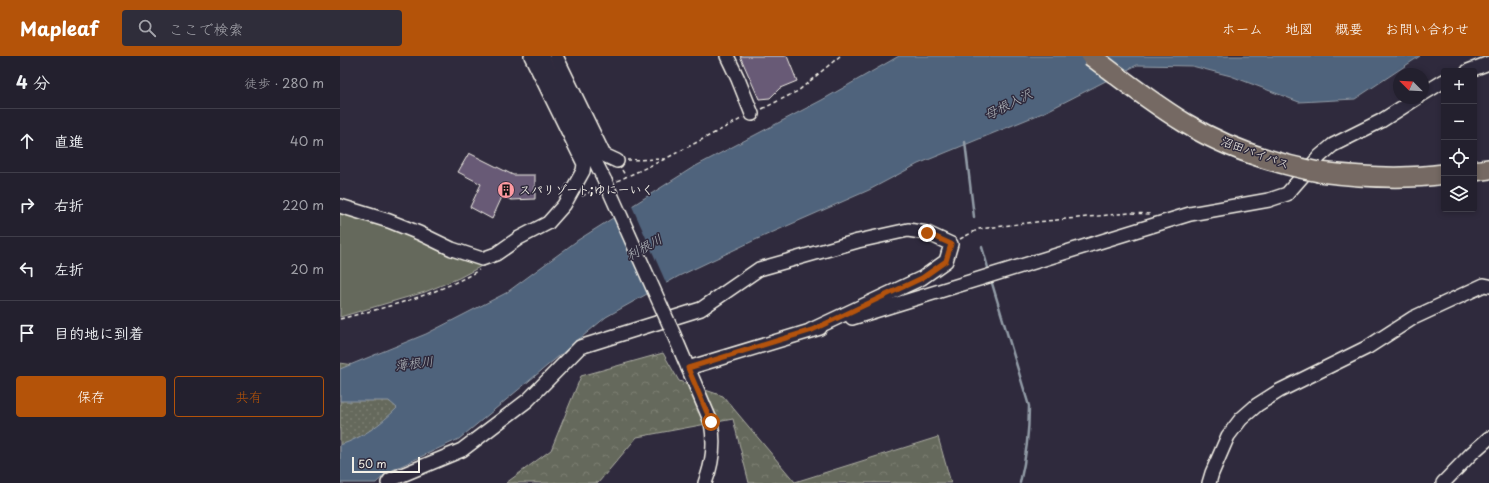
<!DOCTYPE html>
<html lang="ja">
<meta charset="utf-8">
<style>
:root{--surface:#23202e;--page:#2f2d3a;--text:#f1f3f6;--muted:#a3a3aa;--line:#403e4a;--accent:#b45309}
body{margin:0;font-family:"Playpen Sans","Klee One",sans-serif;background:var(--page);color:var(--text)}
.controls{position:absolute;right:12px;top:12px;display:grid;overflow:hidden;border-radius:4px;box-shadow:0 2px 6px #0003}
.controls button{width:36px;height:36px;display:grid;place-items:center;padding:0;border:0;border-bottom:1px solid var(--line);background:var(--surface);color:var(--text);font:20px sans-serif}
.compass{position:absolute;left:1053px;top:12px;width:36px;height:36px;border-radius:50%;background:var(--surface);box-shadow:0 2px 6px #0003;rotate:294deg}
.scale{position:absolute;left:12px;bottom:10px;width:68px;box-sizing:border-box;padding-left:4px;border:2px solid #f4f1e8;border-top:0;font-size:11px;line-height:14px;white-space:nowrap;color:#f4f1e8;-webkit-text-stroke:3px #2f2a3d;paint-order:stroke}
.stop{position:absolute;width:12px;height:12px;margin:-9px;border:3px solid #b45309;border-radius:50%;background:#fff}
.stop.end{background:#b45309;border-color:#fff;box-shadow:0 1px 4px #0008}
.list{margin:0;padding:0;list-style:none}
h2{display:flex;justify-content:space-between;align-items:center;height:52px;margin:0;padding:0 16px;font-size:17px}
h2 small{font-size:13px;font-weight:400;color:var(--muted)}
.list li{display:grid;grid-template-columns:26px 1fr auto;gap:12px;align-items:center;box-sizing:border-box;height:64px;padding:0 16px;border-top:1px solid var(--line)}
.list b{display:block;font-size:15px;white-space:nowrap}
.list em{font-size:13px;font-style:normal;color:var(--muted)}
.actions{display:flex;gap:8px;padding:12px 16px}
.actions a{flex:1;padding:9px 0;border:1px solid var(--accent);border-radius:4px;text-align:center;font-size:14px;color:var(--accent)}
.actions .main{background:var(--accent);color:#fff}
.icon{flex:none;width:22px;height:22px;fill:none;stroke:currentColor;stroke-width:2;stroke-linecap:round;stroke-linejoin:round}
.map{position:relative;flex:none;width:1149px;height:427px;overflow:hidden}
header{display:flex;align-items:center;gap:24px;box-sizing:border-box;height:56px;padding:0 20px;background:var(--accent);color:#fff}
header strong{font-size:19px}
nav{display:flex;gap:22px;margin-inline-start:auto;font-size:14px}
.search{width:280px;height:36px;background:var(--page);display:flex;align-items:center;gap:10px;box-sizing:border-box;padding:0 14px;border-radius:4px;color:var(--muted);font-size:15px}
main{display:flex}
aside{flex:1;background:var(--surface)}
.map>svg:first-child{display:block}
</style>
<header>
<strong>Mapleaf</strong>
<div class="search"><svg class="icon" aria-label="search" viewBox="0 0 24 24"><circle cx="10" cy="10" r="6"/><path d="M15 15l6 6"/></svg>ここで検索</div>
<nav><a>ホーム</a><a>地図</a><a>概要</a><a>お問い合わせ</a></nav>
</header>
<main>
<aside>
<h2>4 分<small>徒歩 · 280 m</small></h2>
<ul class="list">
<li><svg class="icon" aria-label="ahead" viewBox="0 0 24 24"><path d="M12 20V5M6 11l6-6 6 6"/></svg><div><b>直進</b></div><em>40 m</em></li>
<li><svg class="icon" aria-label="right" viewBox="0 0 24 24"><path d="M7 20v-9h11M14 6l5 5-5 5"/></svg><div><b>右折</b></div><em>220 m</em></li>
<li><svg class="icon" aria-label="left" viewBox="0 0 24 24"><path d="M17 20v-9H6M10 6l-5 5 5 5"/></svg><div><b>左折</b></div><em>20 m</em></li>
<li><svg class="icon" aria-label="arrive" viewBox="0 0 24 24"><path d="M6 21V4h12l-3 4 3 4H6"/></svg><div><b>目的地に到着</b></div></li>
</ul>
<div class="actions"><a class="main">保存</a><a>共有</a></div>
</aside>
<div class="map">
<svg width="1149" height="427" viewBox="0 0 1149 427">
<defs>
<pattern id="grass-dots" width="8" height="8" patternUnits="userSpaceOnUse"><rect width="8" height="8" fill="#65695b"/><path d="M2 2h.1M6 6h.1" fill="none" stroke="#7c7f73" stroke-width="1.8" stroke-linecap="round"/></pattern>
<pattern id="forest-crowns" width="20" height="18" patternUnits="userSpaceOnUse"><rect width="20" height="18" fill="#65695b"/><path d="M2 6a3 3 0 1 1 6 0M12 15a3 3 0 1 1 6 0" fill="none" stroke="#7c7f73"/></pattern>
</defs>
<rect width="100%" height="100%" fill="#2f2a3d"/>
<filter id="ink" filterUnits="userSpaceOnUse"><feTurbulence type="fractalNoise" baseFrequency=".025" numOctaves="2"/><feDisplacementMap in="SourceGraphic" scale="8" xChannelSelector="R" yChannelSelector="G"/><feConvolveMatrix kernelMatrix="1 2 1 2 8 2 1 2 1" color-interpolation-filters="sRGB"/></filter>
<g filter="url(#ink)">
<!-- grass -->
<path fill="url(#grass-dots)" stroke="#acada2" d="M0,307L151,329L0,427Z"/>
<!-- forest -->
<path fill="url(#forest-crowns)" stroke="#acada2" d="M323,297L339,325L383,340L455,426L598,381L611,427H409L393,363L297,381L258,427H166L211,394L241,320Z"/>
<!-- park -->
<path fill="#65695b" stroke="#acada2" d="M0,152L149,206L119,222L85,236L0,261Z"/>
<!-- water -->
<path fill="#50637b" stroke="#929ca7" d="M559,0H1080L1015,43L959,46L891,20L852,10L797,9L705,56L578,108L529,134L415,184L339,220L266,261L119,383L48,416L36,427H0V389C22,382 41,368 57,352L49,345H0V313L86,278L166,237L238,184L352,112L482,44Z"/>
<!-- pier -->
<path fill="#2f2a3d" d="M291,148L327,229L309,239L273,159Z"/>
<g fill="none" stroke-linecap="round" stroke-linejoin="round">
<!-- stream -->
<g stroke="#929ca7" stroke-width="2.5">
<path d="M625,86L634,161"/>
<path d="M642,191L649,215"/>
<path d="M651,224L689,350C689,376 686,402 680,427"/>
</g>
</g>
<!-- building -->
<g fill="#685a76" stroke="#f4f1e8">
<path d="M400,0H447L457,25L440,32L430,42L419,43Z"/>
<path d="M129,97L173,119H195V143L172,144L162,141L152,163L130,151L141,128L118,116Z"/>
</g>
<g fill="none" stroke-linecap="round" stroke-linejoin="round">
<!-- minor casing -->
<g stroke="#f4f1e8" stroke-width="16">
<g id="minor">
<path d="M202,0L265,125"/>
<path d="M216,0L264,99L277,105"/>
<path d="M387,0L398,23L412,58"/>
<path d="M1128,15L1149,7"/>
<path d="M1083,38L1104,25"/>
<path d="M0,150L49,165L79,177L112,193L142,203L156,198L179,182L208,167L224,149L243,115L244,108L191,0"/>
<path d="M512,262L850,158L929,144L947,138L980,100L993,89L1041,65L1077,42"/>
<path d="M334,279L371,366C375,388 373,406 365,427"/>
<path d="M348,312L480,272"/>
<path d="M48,427L50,424L122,394L188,344L240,291L361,253L419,213L518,185L568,174L587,177L611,188L606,205L582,222L471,274"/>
<path d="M869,427L872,417L888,380L901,363L917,349L939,335L1028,291L1073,262L1144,229L1149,230"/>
<path d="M1103,427L1132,397L1149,382"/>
</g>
</g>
<!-- highway casing -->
<g stroke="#f4f1e8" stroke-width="22">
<g id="highway">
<path d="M1134,115L1149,113"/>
<path d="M979,116C1020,121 1062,124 1104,118"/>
</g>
</g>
<!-- path -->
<g stroke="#f4f1e8" stroke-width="1.5" stroke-dasharray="4 3" stroke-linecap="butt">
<path d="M422,53L458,35L500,0"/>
<path d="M287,104L325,103L403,62"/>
<path d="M282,114L286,121"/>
<path d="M277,125L325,103"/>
<path d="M242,140L257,133"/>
<path d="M620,183L639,173L686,167L789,157L812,158"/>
<path d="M0,263C47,251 97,239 139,214"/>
</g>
<!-- minor -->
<use href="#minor" stroke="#2f2a3d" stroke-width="13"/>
<!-- highway -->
<use href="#highway" stroke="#756964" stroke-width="19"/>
<!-- minor-bridge casing -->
<g stroke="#f4f1e8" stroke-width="16" stroke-linecap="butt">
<path id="minor-bridge" d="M265,125L334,279"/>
</g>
<!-- highway-bridge casing -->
<g stroke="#f4f1e8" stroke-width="22" stroke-linecap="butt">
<path id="highway-bridge" d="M751,0C781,23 812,47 845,67C886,92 932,107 979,116"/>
</g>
<!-- minor-bridge -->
<use href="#minor-bridge" stroke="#2f2a3d" stroke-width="13"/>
<!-- highway-bridge -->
<use href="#highway-bridge" stroke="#756964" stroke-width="19"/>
</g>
</g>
<g fill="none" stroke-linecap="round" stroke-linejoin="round" filter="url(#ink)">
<!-- route -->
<path stroke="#b45309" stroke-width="5" d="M371,366L348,312L472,274L582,222L606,205L611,188L587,177"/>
</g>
<!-- icons -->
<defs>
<g id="building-disc" transform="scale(0.9)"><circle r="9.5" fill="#ff9aa2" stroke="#2f2a3d"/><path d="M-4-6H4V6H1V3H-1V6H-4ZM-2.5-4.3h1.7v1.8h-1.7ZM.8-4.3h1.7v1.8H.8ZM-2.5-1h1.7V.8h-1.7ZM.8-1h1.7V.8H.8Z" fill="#111"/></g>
</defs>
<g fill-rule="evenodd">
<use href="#building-disc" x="166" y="134"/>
</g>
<g text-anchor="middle" stroke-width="3" stroke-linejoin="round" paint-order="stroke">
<!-- street labels -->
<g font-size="12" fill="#f4f1e8" stroke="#2f2a3d">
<text transform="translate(915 97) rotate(20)" y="4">沼田バイパス</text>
</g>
<!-- poi labels -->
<g font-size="12" font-weight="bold" fill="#f4f1e8" stroke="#2f2a3d" text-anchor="start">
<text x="179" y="138">スパリゾート;ゆにーいく</text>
</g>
<!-- water labels -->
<g font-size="13" font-style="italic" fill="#b2b8bc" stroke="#2f2a3d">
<text transform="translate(668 48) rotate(-27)" y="5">母根入沢</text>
<text transform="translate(304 191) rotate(-29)" y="5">利根川</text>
<text transform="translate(74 307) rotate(-7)" y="5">薄根川</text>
</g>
</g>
</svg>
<div class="controls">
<button>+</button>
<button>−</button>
<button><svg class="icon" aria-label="locate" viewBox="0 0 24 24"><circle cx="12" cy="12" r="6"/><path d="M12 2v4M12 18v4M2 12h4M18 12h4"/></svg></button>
<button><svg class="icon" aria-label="layers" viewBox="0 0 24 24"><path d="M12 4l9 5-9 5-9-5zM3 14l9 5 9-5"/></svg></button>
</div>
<svg class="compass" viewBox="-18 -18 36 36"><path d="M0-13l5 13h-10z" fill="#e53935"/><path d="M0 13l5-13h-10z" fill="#a3a3aa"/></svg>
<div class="scale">50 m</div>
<div class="stop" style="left:371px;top:366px"></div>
<div class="stop end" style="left:587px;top:177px"></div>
</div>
</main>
